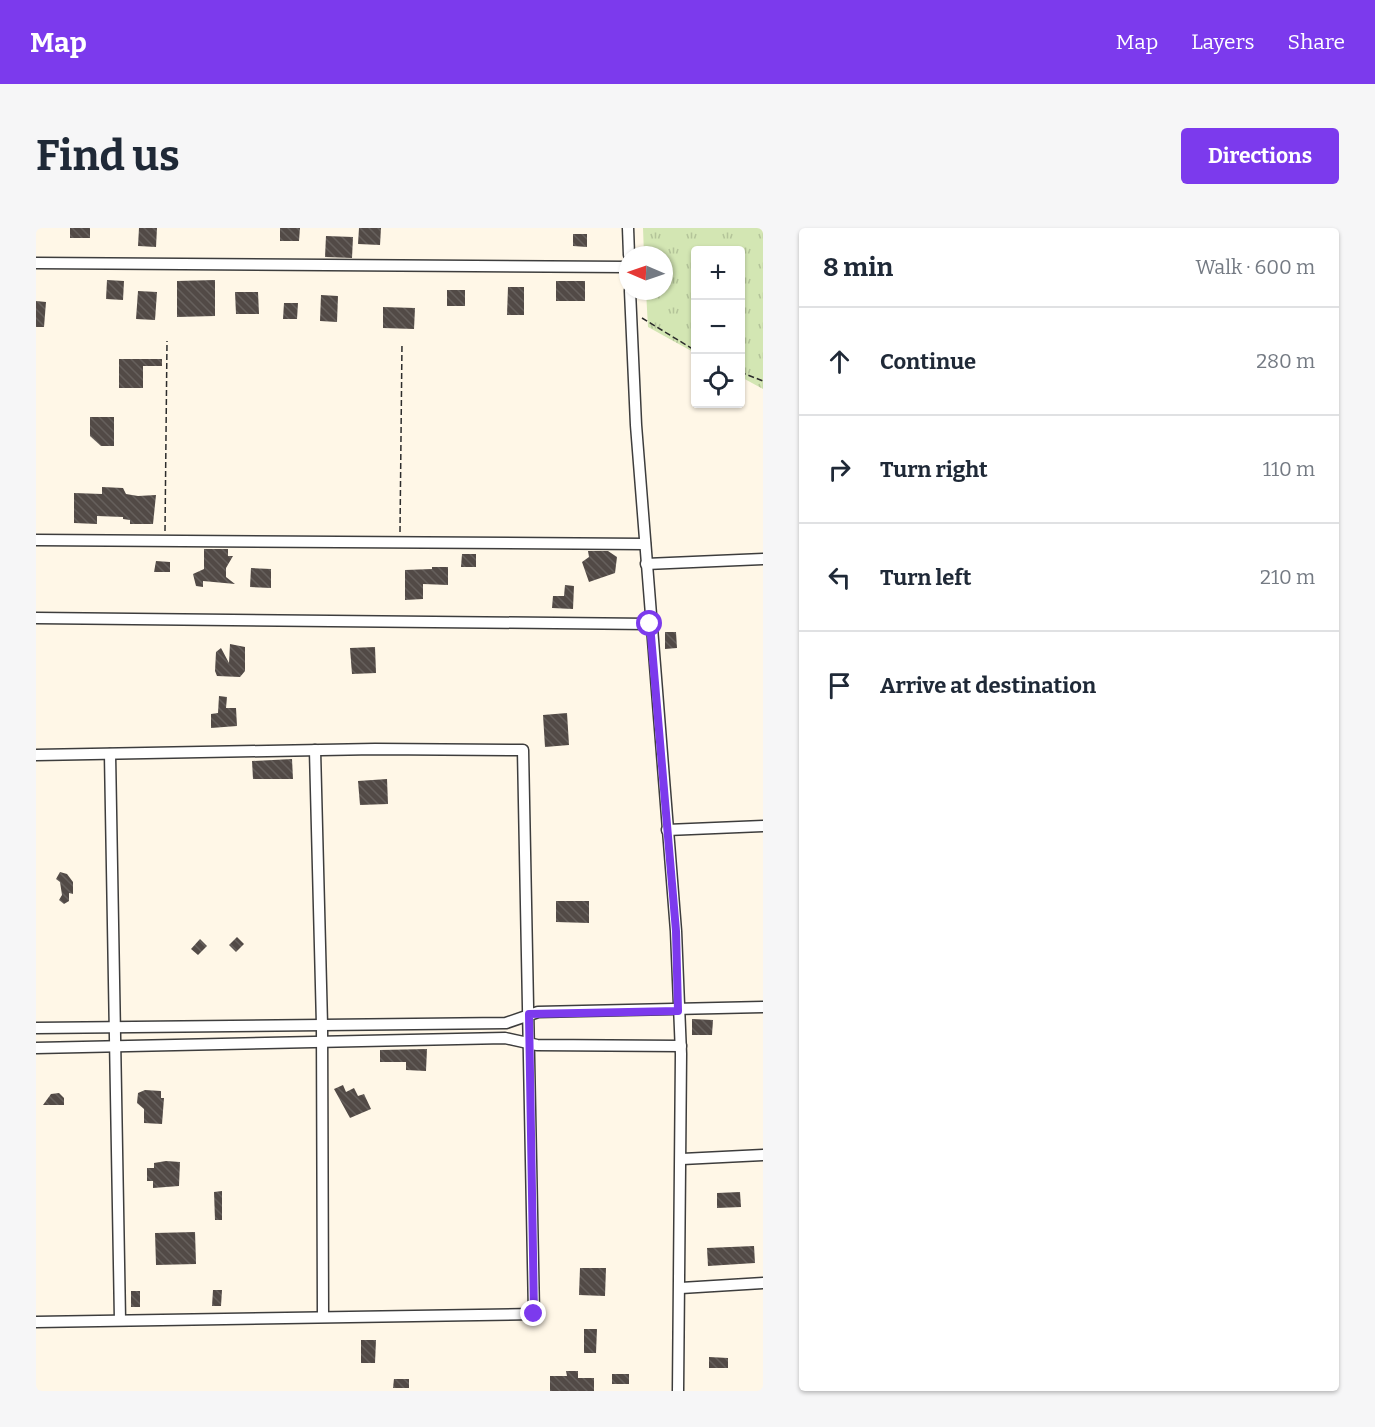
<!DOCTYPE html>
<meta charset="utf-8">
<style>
:root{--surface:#fff;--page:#f6f6f7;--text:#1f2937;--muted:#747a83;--line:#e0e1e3;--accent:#7c3aed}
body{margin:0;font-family:Bitter,serif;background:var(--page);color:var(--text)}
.controls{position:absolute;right:18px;top:18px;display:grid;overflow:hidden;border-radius:6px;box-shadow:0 2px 4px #0004}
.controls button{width:54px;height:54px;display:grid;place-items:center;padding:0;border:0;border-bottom:2px solid var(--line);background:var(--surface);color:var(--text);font:30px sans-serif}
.compass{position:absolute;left:583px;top:18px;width:54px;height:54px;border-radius:50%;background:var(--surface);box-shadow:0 2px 4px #0004;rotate:272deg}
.stop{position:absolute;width:18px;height:18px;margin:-14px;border:4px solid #7c3aed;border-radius:50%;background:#fff}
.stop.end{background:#7c3aed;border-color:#fff;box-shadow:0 2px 6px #0008}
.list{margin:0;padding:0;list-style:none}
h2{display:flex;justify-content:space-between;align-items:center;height:78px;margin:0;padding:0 24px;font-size:26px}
h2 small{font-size:20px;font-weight:400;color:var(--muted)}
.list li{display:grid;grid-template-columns:39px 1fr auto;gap:18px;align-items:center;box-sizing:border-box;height:108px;padding:0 24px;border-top:2px solid var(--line)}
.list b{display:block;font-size:22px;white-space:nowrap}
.list em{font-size:20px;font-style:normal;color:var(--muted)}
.icon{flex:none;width:33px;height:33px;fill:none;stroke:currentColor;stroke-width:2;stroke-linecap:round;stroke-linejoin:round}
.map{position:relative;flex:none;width:727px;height:1163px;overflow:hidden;border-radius:6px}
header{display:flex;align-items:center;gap:36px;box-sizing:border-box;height:84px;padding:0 30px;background:var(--accent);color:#fff}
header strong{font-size:28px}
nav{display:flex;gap:33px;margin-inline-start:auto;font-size:21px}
.intro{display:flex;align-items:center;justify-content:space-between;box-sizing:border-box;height:144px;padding:0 36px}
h1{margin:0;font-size:42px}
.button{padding:15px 27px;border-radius:6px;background:var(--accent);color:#fff;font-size:21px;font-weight:700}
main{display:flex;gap:36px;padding:0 36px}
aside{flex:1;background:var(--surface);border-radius:6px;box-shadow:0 2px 4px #0004}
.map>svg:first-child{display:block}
</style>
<header>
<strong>Map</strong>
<nav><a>Map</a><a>Layers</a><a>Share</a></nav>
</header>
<div class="intro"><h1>Find us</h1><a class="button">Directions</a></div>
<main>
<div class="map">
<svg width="727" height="1163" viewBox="0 0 727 1163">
<defs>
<pattern id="grass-tufts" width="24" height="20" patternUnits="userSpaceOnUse" patternTransform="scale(1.5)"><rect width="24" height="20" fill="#d3e6b3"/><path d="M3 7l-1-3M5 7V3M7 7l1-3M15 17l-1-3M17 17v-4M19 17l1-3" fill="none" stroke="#b4c499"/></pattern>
<pattern id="building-back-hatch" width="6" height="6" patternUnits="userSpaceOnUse" patternTransform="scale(1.5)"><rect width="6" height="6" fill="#524a46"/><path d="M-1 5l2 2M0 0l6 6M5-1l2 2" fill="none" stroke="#66605c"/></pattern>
</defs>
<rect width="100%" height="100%" fill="#fff7e7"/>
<!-- grass -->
<path fill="url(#grass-tufts)" d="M607,0H727V161L705,149L704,22H660L659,125L612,99L610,63H628V27H608Z"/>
<!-- building -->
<g fill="url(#building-back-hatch)">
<rect x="34" y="0" width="20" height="10"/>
<path d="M103,0H121L120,19L102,18Z"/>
<path d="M244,0H264L263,13H244Z"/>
<path d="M323,0H345L344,17L322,16Z"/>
<path d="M537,6H551V19L537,18Z"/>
<path d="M290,8L317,9L316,30L289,29Z"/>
<path d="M71,52L88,53L87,72L70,71Z"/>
<path d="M179,52V88L141,89V53Z"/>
<rect x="520" y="53" width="29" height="20"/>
<path d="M472,59H488V87H471Z"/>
<rect x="411" y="62" width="18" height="16"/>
<path d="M102,63L121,64L119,92L100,91Z"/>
<path d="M199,64H222L223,86H200Z"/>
<path d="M285,67L302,68L301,94L284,93Z"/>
<path d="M0,73L10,74L8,99H0Z"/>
<path d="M248,75H262L261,91H247Z"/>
<path d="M347,79L379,80L378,101L347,100Z"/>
<path d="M83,131H126V138H107V160H83Z"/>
<path d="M54,189H78V218H65L54,208Z"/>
<path d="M66,259L87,260L90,266L102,268L120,267L117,296H94V292L87,291V289L61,288V296L38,295V265L66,266Z"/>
<path d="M168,321H192V328H197L190,340V349L199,356L167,353V359L160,358L157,346L168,341Z"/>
<path d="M552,323H572L581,329L579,345L553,354L546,334L553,329Z"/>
<path d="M426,326H440V339H425Z"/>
<path d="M120,333L134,334V344H118Z"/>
<path d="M396,339H412V357L387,356V371L369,372V342L396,341Z"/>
<path d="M215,340L235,341V360L214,359Z"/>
<path d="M529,357L538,358L537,381L516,380L517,368H528Z"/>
<path d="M629,404H640L641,420L629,421Z"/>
<path d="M194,416L209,419V443L204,449L181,448L179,443L180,424L185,420L193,435Z"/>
<path d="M339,419L340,445L316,446L314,420Z"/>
<path d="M183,468L191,469L190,480H200L201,498L175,500V486L182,485Z"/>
<path d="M531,485L533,517L509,519L507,487Z"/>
<path d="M256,531L257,551H217L216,533Z"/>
<path d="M351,551L352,576L324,577L322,553Z"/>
<path d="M24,644L31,646L37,654V666L33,665V673L28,676L23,672L26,667L24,654L20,651Z"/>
<path d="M520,673H553V695L520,694Z"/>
<path d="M201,709L208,716L200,724L193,717Z"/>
<path d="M164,711L171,718L162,727L155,721Z"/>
<path d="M656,791L677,792L676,807H656Z"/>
<path d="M391,821L390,843L370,842V834H344V822Z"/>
<path d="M307,857L310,864L318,860L322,868L328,866L335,881L314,890L298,861Z"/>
<path d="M109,862L125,863V870H128L126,896L108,895V881L101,875L102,865Z"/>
<path d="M23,865L28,870V877H7L15,866Z"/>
<path d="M130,933L144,934L143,958L117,960V953H111V940H118V935Z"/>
<path d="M186,963V992H179L178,964Z"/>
<path d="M704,964L705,979L681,980V965Z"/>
<path d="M159,1004L160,1036L120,1037L119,1005Z"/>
<path d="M718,1018L719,1035L672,1038L671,1020Z"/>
<path d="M544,1040H570L569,1068L543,1067Z"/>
<path d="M177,1062H186L185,1078H176Z"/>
<rect x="95" y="1063" width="9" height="16"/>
<path d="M548,1101H561L560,1125H548Z"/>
<path d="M325,1112H340L339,1135H325Z"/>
<path d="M673,1129L692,1130V1140H673Z"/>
<path d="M530,1143H542V1150H558V1163H514V1148H531Z"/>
<rect x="576" y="1146" width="17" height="10"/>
<path d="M358,1151H373V1160H357Z"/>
</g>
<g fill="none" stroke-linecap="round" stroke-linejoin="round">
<!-- minor casing -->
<g stroke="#3d3d3d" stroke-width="13">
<g id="minor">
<path d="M592,0L593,27"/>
<path d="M0,35L592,39"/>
<path d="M594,63L600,197L640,703L645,826L642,1163"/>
<path d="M0,312L609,316"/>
<path d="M610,336L727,331"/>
<path d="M0,390L614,396"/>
<path d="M279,522L286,797L287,1088"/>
<path d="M74,526L84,1092"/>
<path d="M0,527L339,521L487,522L498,1086L0,1094"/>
<path d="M631,602L727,598"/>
<path d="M0,800L470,795L502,784L727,779"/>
<path d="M0,820L469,810L501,817L645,818"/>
<path d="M646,931L727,927"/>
<path d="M645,1060L727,1055"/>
</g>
</g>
<!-- path -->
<g stroke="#2c2c2c" stroke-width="1.5" stroke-dasharray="6 3" stroke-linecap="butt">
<path d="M606,90L660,123"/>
<path d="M704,144L727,153"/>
<path d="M129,303L131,113"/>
<path d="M364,304L366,115"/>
</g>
<!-- minor -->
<use href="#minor" stroke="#fff" stroke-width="10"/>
</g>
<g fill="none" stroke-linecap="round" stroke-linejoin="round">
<!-- route -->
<path stroke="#7c3aed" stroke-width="8" d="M498,1086L493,786L642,783L640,703L614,396"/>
</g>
</svg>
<div class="controls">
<button>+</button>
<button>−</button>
<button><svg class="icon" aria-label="locate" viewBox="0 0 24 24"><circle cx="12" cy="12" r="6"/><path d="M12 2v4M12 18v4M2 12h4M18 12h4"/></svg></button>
</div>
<svg class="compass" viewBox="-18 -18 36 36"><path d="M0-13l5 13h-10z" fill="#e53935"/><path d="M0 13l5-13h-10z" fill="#747a83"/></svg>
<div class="stop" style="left:614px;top:396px"></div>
<div class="stop end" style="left:498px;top:1086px"></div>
</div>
<aside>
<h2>8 min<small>Walk · 600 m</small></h2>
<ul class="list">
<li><svg class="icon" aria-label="ahead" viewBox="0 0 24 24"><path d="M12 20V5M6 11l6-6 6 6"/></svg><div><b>Continue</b></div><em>280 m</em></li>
<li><svg class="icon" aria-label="right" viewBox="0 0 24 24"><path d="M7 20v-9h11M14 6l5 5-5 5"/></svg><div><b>Turn right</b></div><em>110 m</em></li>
<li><svg class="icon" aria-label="left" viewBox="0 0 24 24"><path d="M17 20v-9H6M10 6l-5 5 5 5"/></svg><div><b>Turn left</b></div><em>210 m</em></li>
<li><svg class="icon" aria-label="arrive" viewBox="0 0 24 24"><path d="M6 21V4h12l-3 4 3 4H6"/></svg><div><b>Arrive at destination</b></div></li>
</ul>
</aside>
</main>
